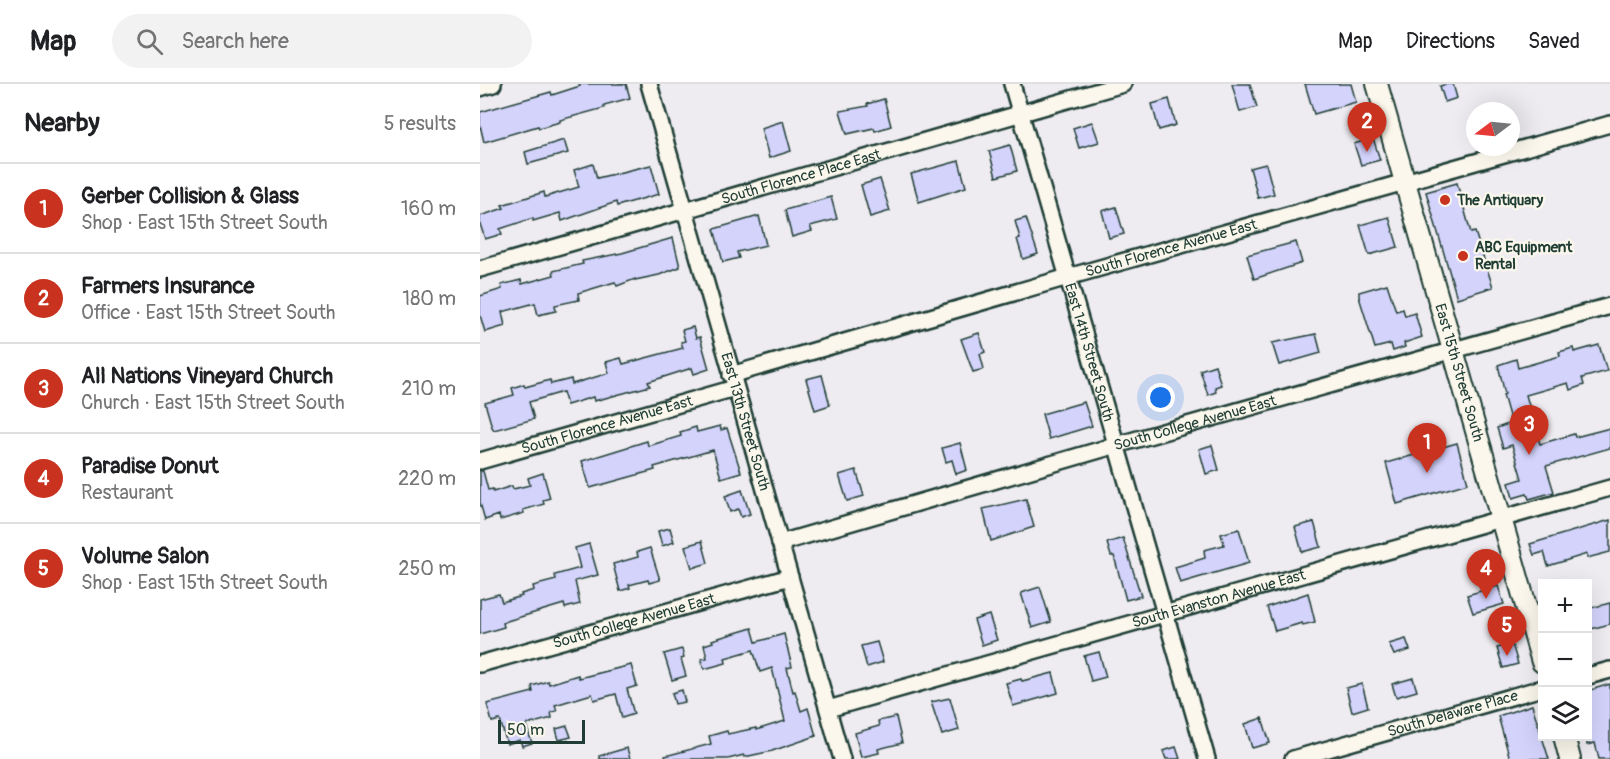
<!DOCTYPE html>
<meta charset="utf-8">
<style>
:root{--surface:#fff;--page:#f2f2f2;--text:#202124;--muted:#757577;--line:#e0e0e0;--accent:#c8321e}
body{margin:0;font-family:Pangolin,sans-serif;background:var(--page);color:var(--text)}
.controls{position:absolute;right:18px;bottom:18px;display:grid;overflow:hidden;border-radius:0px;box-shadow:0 6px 24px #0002}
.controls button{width:54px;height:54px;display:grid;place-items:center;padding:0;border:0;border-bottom:2px solid var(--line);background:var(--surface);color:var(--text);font:30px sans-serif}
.compass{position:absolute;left:986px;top:18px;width:54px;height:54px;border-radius:50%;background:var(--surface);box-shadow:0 6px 24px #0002;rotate:254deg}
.scale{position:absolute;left:18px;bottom:15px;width:87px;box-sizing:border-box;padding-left:6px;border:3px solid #1f3d34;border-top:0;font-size:16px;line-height:21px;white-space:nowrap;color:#1f3d34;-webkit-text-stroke:4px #fbf7ec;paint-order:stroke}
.you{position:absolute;left:681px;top:314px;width:21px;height:21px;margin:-15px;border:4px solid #fff;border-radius:50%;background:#1a73e8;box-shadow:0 0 0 9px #1a73e833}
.badge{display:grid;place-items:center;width:39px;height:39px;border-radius:50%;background:var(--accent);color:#fff;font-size:20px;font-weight:700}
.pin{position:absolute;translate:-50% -50px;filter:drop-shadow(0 2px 3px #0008)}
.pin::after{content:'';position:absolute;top:32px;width:21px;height:18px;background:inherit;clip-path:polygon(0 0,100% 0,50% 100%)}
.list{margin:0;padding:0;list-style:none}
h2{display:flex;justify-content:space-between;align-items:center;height:78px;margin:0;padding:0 24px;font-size:26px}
h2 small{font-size:20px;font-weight:400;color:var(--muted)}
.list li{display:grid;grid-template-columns:39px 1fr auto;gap:18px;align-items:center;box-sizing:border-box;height:90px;padding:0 24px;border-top:2px solid var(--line)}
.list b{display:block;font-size:22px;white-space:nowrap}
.list p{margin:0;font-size:20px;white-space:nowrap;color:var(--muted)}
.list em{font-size:20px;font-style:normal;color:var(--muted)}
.icon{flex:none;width:33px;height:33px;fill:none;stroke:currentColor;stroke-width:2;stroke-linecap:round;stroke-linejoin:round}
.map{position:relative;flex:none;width:1130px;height:675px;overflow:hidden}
header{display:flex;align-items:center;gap:36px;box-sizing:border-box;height:84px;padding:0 30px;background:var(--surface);border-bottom:2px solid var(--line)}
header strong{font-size:28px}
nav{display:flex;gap:33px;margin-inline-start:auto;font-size:21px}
.search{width:420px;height:54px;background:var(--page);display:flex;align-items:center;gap:15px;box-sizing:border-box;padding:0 21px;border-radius:33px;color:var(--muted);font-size:22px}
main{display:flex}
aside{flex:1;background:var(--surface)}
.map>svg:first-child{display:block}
</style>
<header>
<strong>Map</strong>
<div class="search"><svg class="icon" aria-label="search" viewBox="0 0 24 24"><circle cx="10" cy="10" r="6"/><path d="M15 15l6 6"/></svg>Search here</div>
<nav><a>Map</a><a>Directions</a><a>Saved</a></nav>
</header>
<main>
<aside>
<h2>Nearby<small>5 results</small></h2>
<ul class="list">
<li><span class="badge">1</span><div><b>Gerber Collision &amp; Glass</b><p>Shop · East 15th Street South</p></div><em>160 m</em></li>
<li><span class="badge">2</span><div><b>Farmers Insurance</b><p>Office · East 15th Street South</p></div><em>180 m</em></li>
<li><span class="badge">3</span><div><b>All Nations Vineyard Church</b><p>Church · East 15th Street South</p></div><em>210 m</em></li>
<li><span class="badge">4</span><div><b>Paradise Donut</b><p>Restaurant</p></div><em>220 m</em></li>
<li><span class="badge">5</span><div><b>Volume Salon</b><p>Shop · East 15th Street South</p></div><em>250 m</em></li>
</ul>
</aside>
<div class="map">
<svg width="1130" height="675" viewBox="0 0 1130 675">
<rect width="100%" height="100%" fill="#efecf1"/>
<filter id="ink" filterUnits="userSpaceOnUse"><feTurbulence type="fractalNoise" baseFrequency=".0167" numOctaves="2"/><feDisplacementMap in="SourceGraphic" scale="12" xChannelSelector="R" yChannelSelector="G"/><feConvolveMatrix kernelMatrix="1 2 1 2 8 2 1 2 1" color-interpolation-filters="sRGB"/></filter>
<g filter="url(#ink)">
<!-- building -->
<g fill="#d4d3fc" stroke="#1f3d34" stroke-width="1.5">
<path d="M99,0H146L150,14L124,21V24L80,36V38L59,44L58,42L4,58L0,41V28L71,8L72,11L100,2Z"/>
<path d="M752,0H770L777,23L760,28Z"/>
<path d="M825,0H871L876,18L834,30Z"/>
<path d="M967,0H973L977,14L965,18L960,2Z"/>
<path d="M404,15L411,42L395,47L394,44L367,50L360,27L388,22L387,20Z"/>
<path d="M689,15L696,41L679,46L672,20Z"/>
<path d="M303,37L311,67L289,74L281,44Z"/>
<path d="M612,38L619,58L599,64L593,44Z"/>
<path d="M893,54L900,76L881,81L874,60Z"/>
<path d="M84,56L88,69L48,80L45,68Z"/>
<path d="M530,61L537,87L516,93L509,67Z"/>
<path d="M479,77L486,103L439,118L431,90Z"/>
<path d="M113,80L117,94L171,81L179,110L137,122L136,118L82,137L80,129L53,137V134L20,145L22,150L5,155L0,140V132L24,124L22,121L64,108L65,113L99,103L94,86Z"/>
<path d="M786,80L794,110L778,114L770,84Z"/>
<path d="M400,95L410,127L390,133L381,101Z"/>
<path d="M977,99L991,149L995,148L1013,203L977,214L946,108Z"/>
<path d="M351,113L357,135L330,142L332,147L312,153L305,126Z"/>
<path d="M636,123L644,150L629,154L622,127Z"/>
<path d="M279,132L286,161L257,168L259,174L243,178L234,145Z"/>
<path d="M909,133L918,163L889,171L880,141Z"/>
<path d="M546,134L558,170L543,175L537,155L540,154L535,137Z"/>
<path d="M193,154L200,183L179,191L155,196V195L137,202L135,198L98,209L99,216L75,221L76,227L58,231L55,219L22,228L25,242L5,248L0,231V212L22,205L21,201L41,196L42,200L74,191L73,187L103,180L102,177L142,169Z"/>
<path d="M816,158L822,179L774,195L767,171Z"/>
<path d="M907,200L916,227L923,225L925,232L935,229L942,253L924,259L925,263L913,267L911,260L895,264L879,213V208Z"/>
<path d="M213,243L216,254L220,253L229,285L214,290L212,284L168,298L170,302L114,317L113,313L87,321L83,308L49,318L54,335L14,346L12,343L5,319L34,311L32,304L44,300L45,303L70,296L71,300L91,295L92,300L129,289L126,278L141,274L143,280L203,264L201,258L205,257L202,246Z"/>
<path d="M499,249L505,268L500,270L504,285L493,288L481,255Z"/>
<path d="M836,250L841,269L799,281L792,259Z"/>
<path d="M1119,261L1127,287L1102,294L1104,301L1090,306L1088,299L1046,311L1060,360L1094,350L1095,353L1130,344V364L1066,382L1074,408L1049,415L1047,410L1033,414L1029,399L1042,395L1032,361L1023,364L1017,344L1031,339L1023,311L1025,310L1018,281L1036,275L1038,284L1080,272L1079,268L1093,264L1094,268Z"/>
<path d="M735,281L741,301L735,303L736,308L728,311L720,286Z"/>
<path d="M342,291L350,321L335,326L326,295Z"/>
<path d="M604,318L612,342L569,355L562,330Z"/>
<path d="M240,342L241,346L247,344L261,388L241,394L233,366L174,383L175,386L110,404L102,377L167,357L168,362L201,352L200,348L216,343L217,348Z"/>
<path d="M480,359L487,386L476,390L472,376L466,378L462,364Z"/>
<path d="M977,359L988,399L917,420L906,379Z"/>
<path d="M732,361L739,386L726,390L719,365Z"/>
<path d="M376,386L384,412L367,417L359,391Z"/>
<path d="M0,387H3L8,406L13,405V408L32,402L33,405L50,401L48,394L63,389L70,414L63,416L64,420L43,426L44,429L20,436L19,431L5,436L0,419Z"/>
<path d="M262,406L270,430L261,433L258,425L250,428L245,412Z"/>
<path d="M546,415L554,443L511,457L503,425Z"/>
<path d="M1130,436V468L1107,474V470L1068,482L1064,468L1054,471L1050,460Z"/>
<path d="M834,438L841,463L822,468L815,443Z"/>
<path d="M190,444L194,458L182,462L178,447Z"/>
<path d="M759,445L769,479L700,499L695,483L725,474L724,466L744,461L741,450Z"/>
<path d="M643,454L661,512L646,516L634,472H631L627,459Z"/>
<path d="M222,457L228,479L212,484L205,462Z"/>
<path d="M109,460L118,491L95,497L100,520L85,524L84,520L27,537L23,539L24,543L0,550V515L19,510L22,518L42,512L41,510L54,506L53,502L76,496L75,491L100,484L95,464Z"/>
<path d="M170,464L180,496L169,499L168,496L149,501L150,504L140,507L133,480L158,473L157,468Z"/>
<path d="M1018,502L1024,520L993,529L987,511Z"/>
<path d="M560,503L571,538L552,544L541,509Z"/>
<path d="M828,509L835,538L823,541L822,539L795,547L787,523Z"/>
<path d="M1130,519V540L1107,546V525Z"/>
<path d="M509,531L517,556L502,561L494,536Z"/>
<path d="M272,544L276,558L304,550L312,583L307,584L313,608L315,607L321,627L328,624L336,652L292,667L264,673V671L248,675H186L185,672L231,660L229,652L247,647L248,650L276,644V646L305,637L292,584L280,588L273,566L245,574L246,579L224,585L221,575L227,574L224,561L233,558L232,556Z"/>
<path d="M926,555L930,566L914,571L909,560Z"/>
<path d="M397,558L403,578L387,583L381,562Z"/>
<path d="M1032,560L1038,580L1023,584L1017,564Z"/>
<path d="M202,565L204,574L201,575L206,592L192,596L184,570Z"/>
<path d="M619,568L626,593L611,597L604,572Z"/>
<path d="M151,581L157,602L147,605L154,630L142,634L136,610L114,616L112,610L75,621L77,627L71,628L72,634L46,641L52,659L42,662L40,656L27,660L20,636L12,638L7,620L53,608L52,602L68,597L69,600L98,591L99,594Z"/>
<path d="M573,589L578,609L533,622L526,599L541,595L542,597Z"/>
<path d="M933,594L937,607L916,613L912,600Z"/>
<path d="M882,600L888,623L872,628L866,604Z"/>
<path d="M1130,600V675H1119L1115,659L1107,661V607Z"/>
<path d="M202,606L205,618L195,620L192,609Z"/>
<path d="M470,614L479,646L462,651L451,618Z"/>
<path d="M1052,621L1069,675H1030L1018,632Z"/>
<path d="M416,633L422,659L398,665L399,669L381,673L375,649L399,642L398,637Z"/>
<path d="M782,634L790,659L772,664L765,640Z"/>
<path d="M87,642L91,653L79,656L76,645Z"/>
<path d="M696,663L700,675H686L683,667Z"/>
<path d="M147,664L150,675H119V672Z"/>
</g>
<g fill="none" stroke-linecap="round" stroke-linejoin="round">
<!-- minor casing -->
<g stroke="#1f3d34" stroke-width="20">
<g id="minor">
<path id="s1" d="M169,0L362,675"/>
<path id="s2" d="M532,0L727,675"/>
<path d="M0,4L13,0"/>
<path id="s3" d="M0,185L643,0"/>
<path id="s4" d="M251,291L588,193L1130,40"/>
<path id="s5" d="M0,377L255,304"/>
<path id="s6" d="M300,459L647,358L1130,222"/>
<path id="s7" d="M0,580L310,493"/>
<path d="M1108,592L1130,586"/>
<path id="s8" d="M348,625L1130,404"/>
<path id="s9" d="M813,675L1062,604"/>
</g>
</g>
<!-- major casing -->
<g stroke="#1f3d34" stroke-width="24">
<g id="major">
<path id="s10" d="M897,0L1062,578"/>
<path d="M1084,652L1090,675"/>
</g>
</g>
<!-- minor -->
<use href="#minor" stroke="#fbf7ec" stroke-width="15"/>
<!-- major -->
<use href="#major" stroke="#fbf7ec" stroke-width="20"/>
</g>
</g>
<!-- markers -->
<g fill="#c8321e" stroke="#fbf7ec" stroke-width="2">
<circle cx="965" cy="116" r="6"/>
<circle cx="983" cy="172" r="6"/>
</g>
<g text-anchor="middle" stroke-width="4.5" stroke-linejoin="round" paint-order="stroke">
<!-- street labels -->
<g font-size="15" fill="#1f3d34" stroke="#fbf7ec">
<text dy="5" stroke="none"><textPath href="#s3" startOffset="334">South Florence Place East</textPath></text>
<text dy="5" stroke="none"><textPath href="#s4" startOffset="458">South Florence Avenue East</textPath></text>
<text dy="5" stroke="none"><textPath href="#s2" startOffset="279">East 14th Street South</textPath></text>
<text dy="5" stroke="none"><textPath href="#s10" startOffset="300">East 15th Street South</textPath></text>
<text dy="5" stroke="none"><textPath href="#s1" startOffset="351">East 13th Street South</textPath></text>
<text dy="5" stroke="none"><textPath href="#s6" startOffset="432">South College Avenue East</textPath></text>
<text dy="5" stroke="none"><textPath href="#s5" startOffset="132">South Florence Avenue East</textPath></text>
<text dy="5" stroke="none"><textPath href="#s8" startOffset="406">South Evanston Avenue East</textPath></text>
<text dy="5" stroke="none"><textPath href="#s7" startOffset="160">South College Avenue East</textPath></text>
<text dy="5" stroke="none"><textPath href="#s9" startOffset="166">South Delaware Place</textPath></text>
</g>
<!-- poi labels -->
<g font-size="15" font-weight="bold" fill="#1f3d34" stroke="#fbf7ec" text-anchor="start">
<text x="977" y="121">The Antiquary</text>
<text x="995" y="168">ABC Equipment<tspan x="995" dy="17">Rental</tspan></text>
</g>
</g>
</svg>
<div class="controls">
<button>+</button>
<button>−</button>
<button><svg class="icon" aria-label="layers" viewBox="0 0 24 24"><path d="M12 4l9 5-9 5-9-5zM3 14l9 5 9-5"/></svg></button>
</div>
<svg class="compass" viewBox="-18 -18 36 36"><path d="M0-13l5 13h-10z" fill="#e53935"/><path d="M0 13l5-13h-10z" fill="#757577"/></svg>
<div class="scale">50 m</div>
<div class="you"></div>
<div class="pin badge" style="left:947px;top:389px">1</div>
<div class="pin badge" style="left:887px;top:68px">2</div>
<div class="pin badge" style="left:1049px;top:371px">3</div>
<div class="pin badge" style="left:1006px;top:515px">4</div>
<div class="pin badge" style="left:1027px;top:572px">5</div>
</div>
</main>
